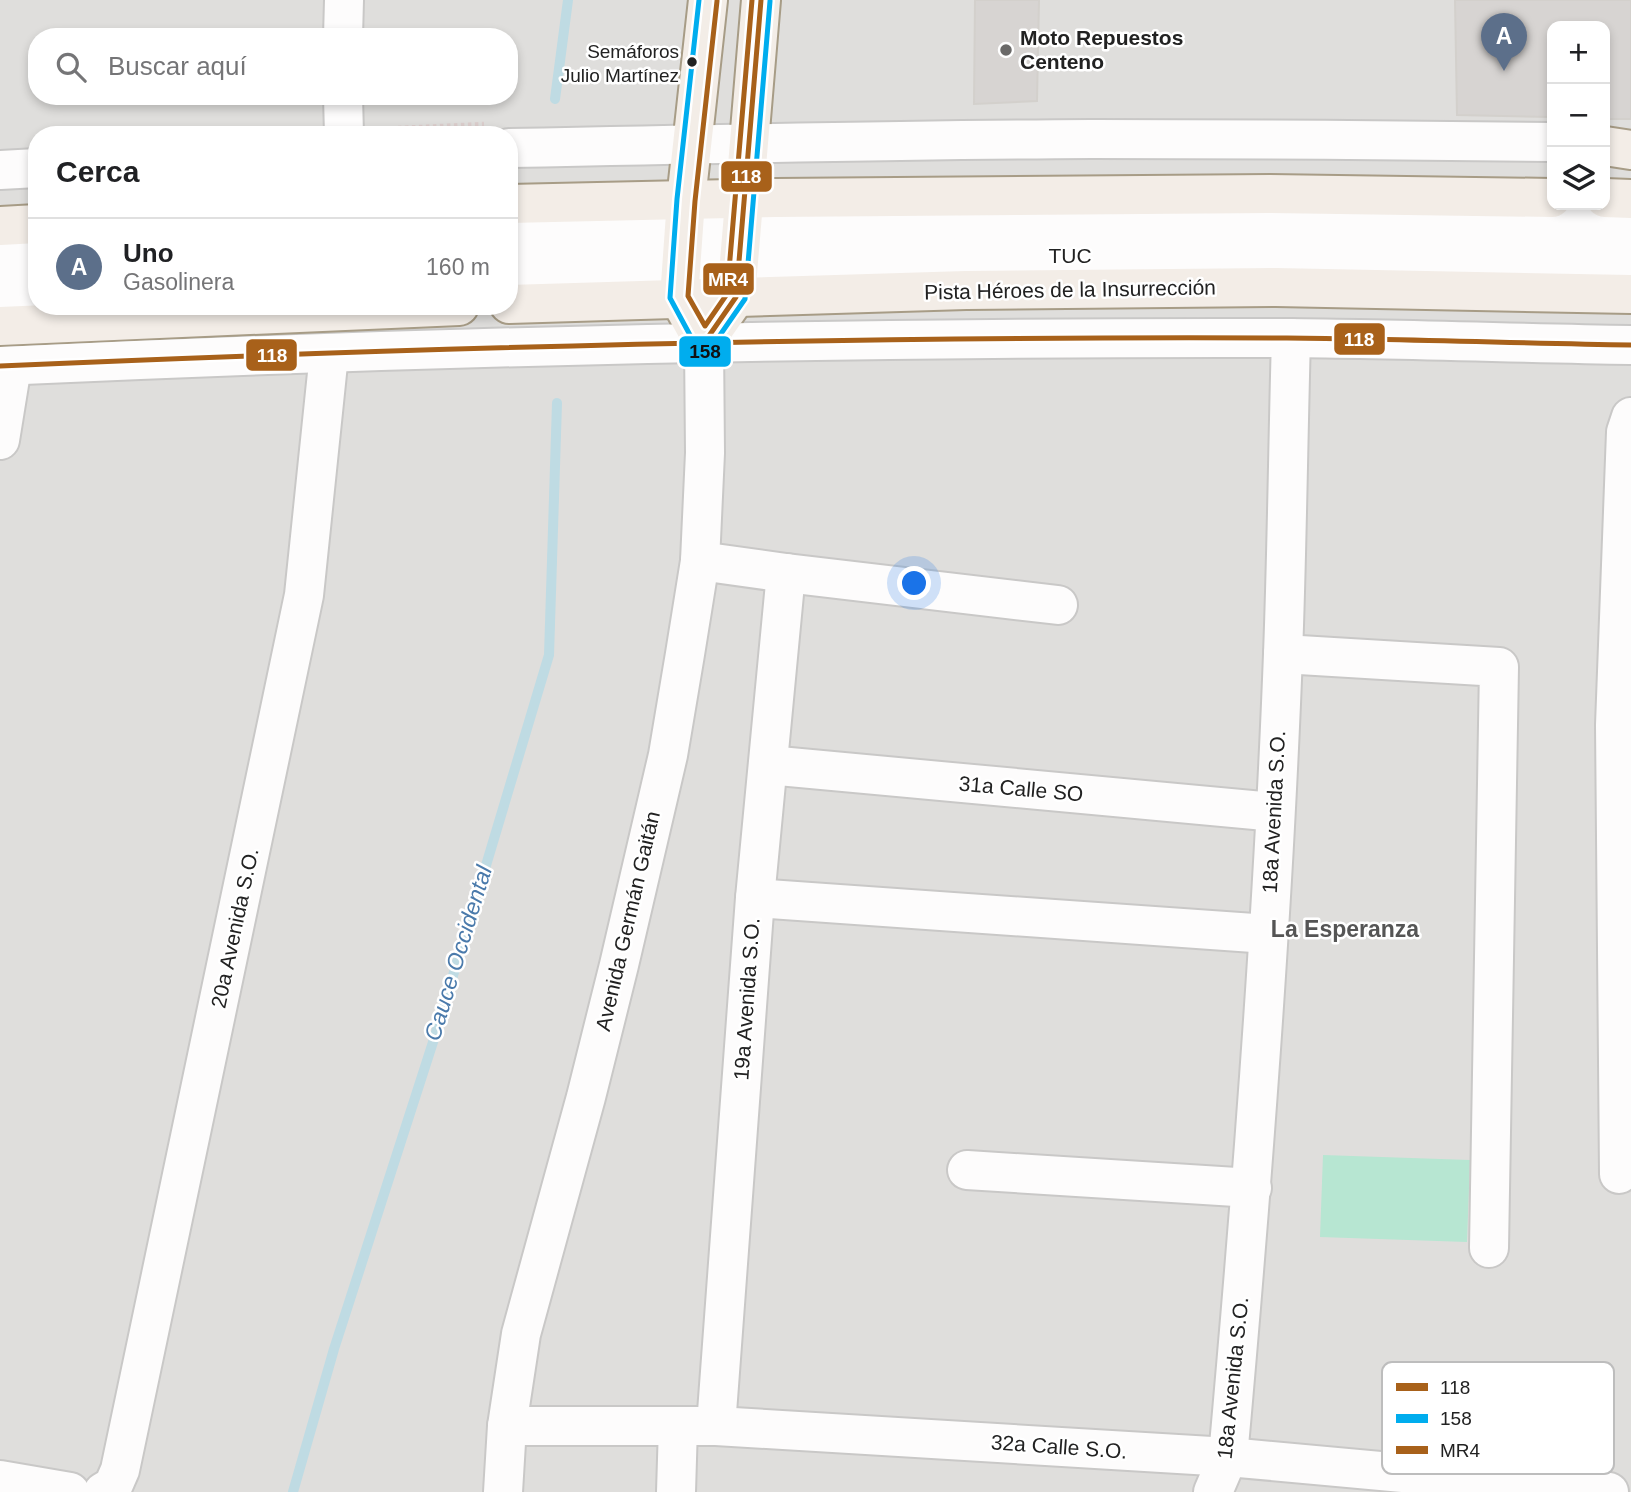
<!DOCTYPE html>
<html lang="es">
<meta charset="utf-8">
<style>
:root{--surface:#fff;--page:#f2f2f2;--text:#202124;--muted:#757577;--line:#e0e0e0;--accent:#7c3aed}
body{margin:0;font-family:Helvetica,sans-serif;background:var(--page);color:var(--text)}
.controls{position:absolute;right:21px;top:21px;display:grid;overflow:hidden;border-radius:14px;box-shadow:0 4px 10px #0003}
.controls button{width:63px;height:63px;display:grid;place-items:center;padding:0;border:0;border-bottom:2px solid var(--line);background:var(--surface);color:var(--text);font:35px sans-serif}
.you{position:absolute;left:915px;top:584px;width:24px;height:24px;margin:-18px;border:5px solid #fff;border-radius:50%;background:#1a73e8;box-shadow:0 0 0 10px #1a73e833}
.badge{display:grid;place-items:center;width:46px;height:46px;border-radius:50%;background:var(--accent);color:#fff;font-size:23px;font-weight:700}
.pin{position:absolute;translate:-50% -58px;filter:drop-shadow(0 2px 4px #0008)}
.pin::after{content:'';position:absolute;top:37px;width:24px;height:21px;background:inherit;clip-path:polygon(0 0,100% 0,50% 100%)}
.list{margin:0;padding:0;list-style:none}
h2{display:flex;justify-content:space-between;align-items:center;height:91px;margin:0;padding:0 28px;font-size:30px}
h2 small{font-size:23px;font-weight:400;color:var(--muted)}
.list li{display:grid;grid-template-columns:46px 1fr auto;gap:21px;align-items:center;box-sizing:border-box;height:98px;padding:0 28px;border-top:2px solid var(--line)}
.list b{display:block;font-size:26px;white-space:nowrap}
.list p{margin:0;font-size:23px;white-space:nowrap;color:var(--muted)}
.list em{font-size:23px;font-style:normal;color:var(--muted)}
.icon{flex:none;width:38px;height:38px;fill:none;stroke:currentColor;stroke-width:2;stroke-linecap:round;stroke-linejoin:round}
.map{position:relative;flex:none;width:1631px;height:1492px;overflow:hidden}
.search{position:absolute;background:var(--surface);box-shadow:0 4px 10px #0003;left:28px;top:28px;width:490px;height:77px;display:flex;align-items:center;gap:18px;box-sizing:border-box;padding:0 24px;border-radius:28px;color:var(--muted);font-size:26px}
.panel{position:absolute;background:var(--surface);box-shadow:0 4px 10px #0003;left:28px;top:126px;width:490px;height:189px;border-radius:28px}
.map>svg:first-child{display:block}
</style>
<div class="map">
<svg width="1631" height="1492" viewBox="0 0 1631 1492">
<rect width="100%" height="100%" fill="#f0eeeb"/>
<!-- residential -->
<path fill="#dfdedc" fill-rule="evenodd" d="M0,0H1631V1492H0ZM1552,26H1605V205H1552ZM37,37H509V96H37ZM37,135H509V306H37Z"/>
<!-- pitch -->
<path fill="#b7e6d2" d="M1323,1155L1470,1160L1467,1242L1320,1237Z"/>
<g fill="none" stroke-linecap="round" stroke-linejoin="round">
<!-- stream -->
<g stroke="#bfdbe3" stroke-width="10">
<path d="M555,99L568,0"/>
<path d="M293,1492L334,1349L434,1039L549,655L557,403"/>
</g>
</g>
<!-- building -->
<g fill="#d7d4d2" stroke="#d3d0cc" stroke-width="2">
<path d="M975,0H1039L1037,101L974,104Z"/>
<path d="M1455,0H1631V119H1605V26H1552V117L1457,115Z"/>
</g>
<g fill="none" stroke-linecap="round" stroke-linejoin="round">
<!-- minor casing -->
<g stroke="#c9c8c7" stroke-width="42">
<g id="minor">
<path d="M343,37L344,0"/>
<path d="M343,96L344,135"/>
<path d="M509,148C703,144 897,140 1092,139C1245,139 1399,140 1552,142"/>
<path d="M0,170L37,168"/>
<path d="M509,237C684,231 859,229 1033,228C1233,226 1432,225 1631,229"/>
<path d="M0,260L37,258"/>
<path d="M509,270L832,258L1444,256L1631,260"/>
<path d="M0,295L37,293"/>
<path d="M0,366C429,346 858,337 1287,338C1401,339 1516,343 1631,345"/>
<path d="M0,440L12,366"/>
<path d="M700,561L786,573L1058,605"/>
<path d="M1283,654L1499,667L1489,1248"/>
<path d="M768,765L1275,812"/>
<path d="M755,898L1268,934"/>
<path d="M967,1170L1252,1188"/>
<path d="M1619,1174L1615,725L1626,432L1631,417"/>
<path d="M507,1426H716L1228,1457L1609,1492"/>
<path d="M716,1426L755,898L786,573"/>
<path d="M0,1480L70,1492"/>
<path d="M103,1492L113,1486L120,1470L304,595L329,354"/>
<path d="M503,1492L507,1426L521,1334L586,1097L619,965L668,755L685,654L700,561L705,453L704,343"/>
<path d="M676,1492L678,1426"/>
<path d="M1213,1492L1228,1457C1252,1190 1273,922 1283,654C1287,549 1288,443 1291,338"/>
</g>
</g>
<!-- major casing -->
<g stroke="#a79c86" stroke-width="42">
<g id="major">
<path d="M708,0L686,200L679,298L704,343L736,297L761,0"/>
<path d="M1605,146L1631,150"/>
<path d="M1605,198L1631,199"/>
<path d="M509,204L776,198L1270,194L1552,198"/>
<path d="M0,226L37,224"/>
<path d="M509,304L966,290L1276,287L1631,294"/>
<path d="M0,326L459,306"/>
</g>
</g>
<!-- path -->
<g stroke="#dccecd" stroke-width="4.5" stroke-dasharray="3.5 3.5" stroke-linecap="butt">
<path d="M377,129L484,124"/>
<path d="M275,135L309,132"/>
</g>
<!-- minor -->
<use href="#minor" stroke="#fdfcfc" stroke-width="38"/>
<!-- major -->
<use href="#major" stroke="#f3ede7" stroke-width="38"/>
<!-- bus-1 casing -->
<g stroke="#fff" stroke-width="10">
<g id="bus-1">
<path d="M704,343L736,297L761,0"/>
<path d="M0,366C429,347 858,336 1287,338C1402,339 1516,343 1631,345"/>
</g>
</g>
<!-- bus-2 casing -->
<g stroke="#fff" stroke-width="10">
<path id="bus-2" d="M699,0L677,199L670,298L697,348L704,352L711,348L745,299L770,1"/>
</g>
<!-- bus-3 casing -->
<g stroke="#fff" stroke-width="10">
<path id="bus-3" d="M717,1L695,201L688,296L705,326L727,294L752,0"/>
</g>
<!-- bus-1 -->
<use href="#bus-1" stroke="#a8611a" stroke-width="5"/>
<!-- bus-2 -->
<use href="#bus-2" stroke="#00adee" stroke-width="5"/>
<!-- bus-3 -->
<use href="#bus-3" stroke="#a8611a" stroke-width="5"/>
</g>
<!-- markers -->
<circle fill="#6a6968" stroke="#fff" stroke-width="2.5" cx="1006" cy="50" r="7"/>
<circle fill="#222" stroke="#fff" stroke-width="2.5" cx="692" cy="62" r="6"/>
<g text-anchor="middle" stroke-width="5" stroke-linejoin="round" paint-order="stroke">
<!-- bus labels -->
<g font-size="19" fill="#222" stroke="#fff" text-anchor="end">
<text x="679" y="58">Semáforos<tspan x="679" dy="24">Julio Martínez</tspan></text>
</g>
<!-- poi labels -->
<g font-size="21" font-weight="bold" fill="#222" stroke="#fff" text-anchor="start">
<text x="1020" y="45">Moto Repuestos<tspan x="1020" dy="24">Centeno</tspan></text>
</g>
<!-- street labels -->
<g font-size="21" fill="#222" stroke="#fff">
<text x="1070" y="263">TUC</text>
<text transform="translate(1070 290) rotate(-1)" y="7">Pista Héroes de la Insurrección</text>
<text transform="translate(1021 789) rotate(5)" y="7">31a Calle SO</text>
<text transform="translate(1274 812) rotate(-87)" y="7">18a Avenida S.O.</text>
<text transform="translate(628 921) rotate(-77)" y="7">Avenida Germán Gaitán</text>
<text transform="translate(235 928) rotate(-78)" y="7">20a Avenida S.O.</text>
<text transform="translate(747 999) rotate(-86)" y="7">19a Avenida S.O.</text>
<text transform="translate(1233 1378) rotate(-84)" y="7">18a Avenida S.O.</text>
<text transform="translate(1059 1447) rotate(4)" y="7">32a Calle S.O.</text>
</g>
<!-- neighbourhood labels -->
<g font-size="23" font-weight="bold" fill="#555" stroke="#fff">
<text x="1345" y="937">La Esperanza</text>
</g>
<!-- water labels -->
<g font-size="23" font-style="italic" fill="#4a7aab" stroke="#fff">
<text transform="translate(458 953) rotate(-73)" y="8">Cauce Occidental</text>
</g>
</g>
<!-- legend -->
<rect x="1382" y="1362" width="232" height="112" rx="10" fill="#fff" stroke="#bdbdbd" stroke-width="2"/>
<rect x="1396" y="1383" width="32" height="8" fill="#a8611a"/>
<rect x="1396" y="1414" width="32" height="9" fill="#00adee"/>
<rect x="1396" y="1446" width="32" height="8" fill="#a8611a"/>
<g font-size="19" fill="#222">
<text x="1440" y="1394">118</text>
<text x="1440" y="1425">158</text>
<text x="1440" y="1457">MR4</text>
</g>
<g stroke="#fff" stroke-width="2.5">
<rect x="720" y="160" width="53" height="33" rx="7" fill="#a8611a"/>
<rect x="702" y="262" width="53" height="34" rx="7" fill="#a8611a"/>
<rect x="1333" y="322" width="53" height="34" rx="7" fill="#a8611a"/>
<rect x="678" y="335" width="54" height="33" rx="7" fill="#00adee"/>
<rect x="245" y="338" width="53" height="34" rx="7" fill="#a8611a"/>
</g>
<g font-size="19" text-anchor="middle" font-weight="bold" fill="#fff">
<text x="746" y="183">118</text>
<text x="728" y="286">MR4</text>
<text x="1359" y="346">118</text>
<text x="272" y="362">118</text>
</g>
<g font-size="19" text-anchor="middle" font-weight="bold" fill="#111">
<text x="705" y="358">158</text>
</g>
</svg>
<div class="controls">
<button>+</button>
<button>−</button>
<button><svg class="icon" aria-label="layers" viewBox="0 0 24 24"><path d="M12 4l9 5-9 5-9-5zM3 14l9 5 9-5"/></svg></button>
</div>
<div class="you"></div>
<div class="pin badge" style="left:1504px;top:71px;background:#5c6f8a">A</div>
<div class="search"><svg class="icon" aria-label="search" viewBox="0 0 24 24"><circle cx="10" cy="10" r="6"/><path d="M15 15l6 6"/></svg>Buscar aquí</div>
<section class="panel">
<h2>Cerca<small></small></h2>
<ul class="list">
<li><span class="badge" style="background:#5c6f8a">A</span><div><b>Uno</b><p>Gasolinera</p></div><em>160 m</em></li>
</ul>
</section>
</div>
